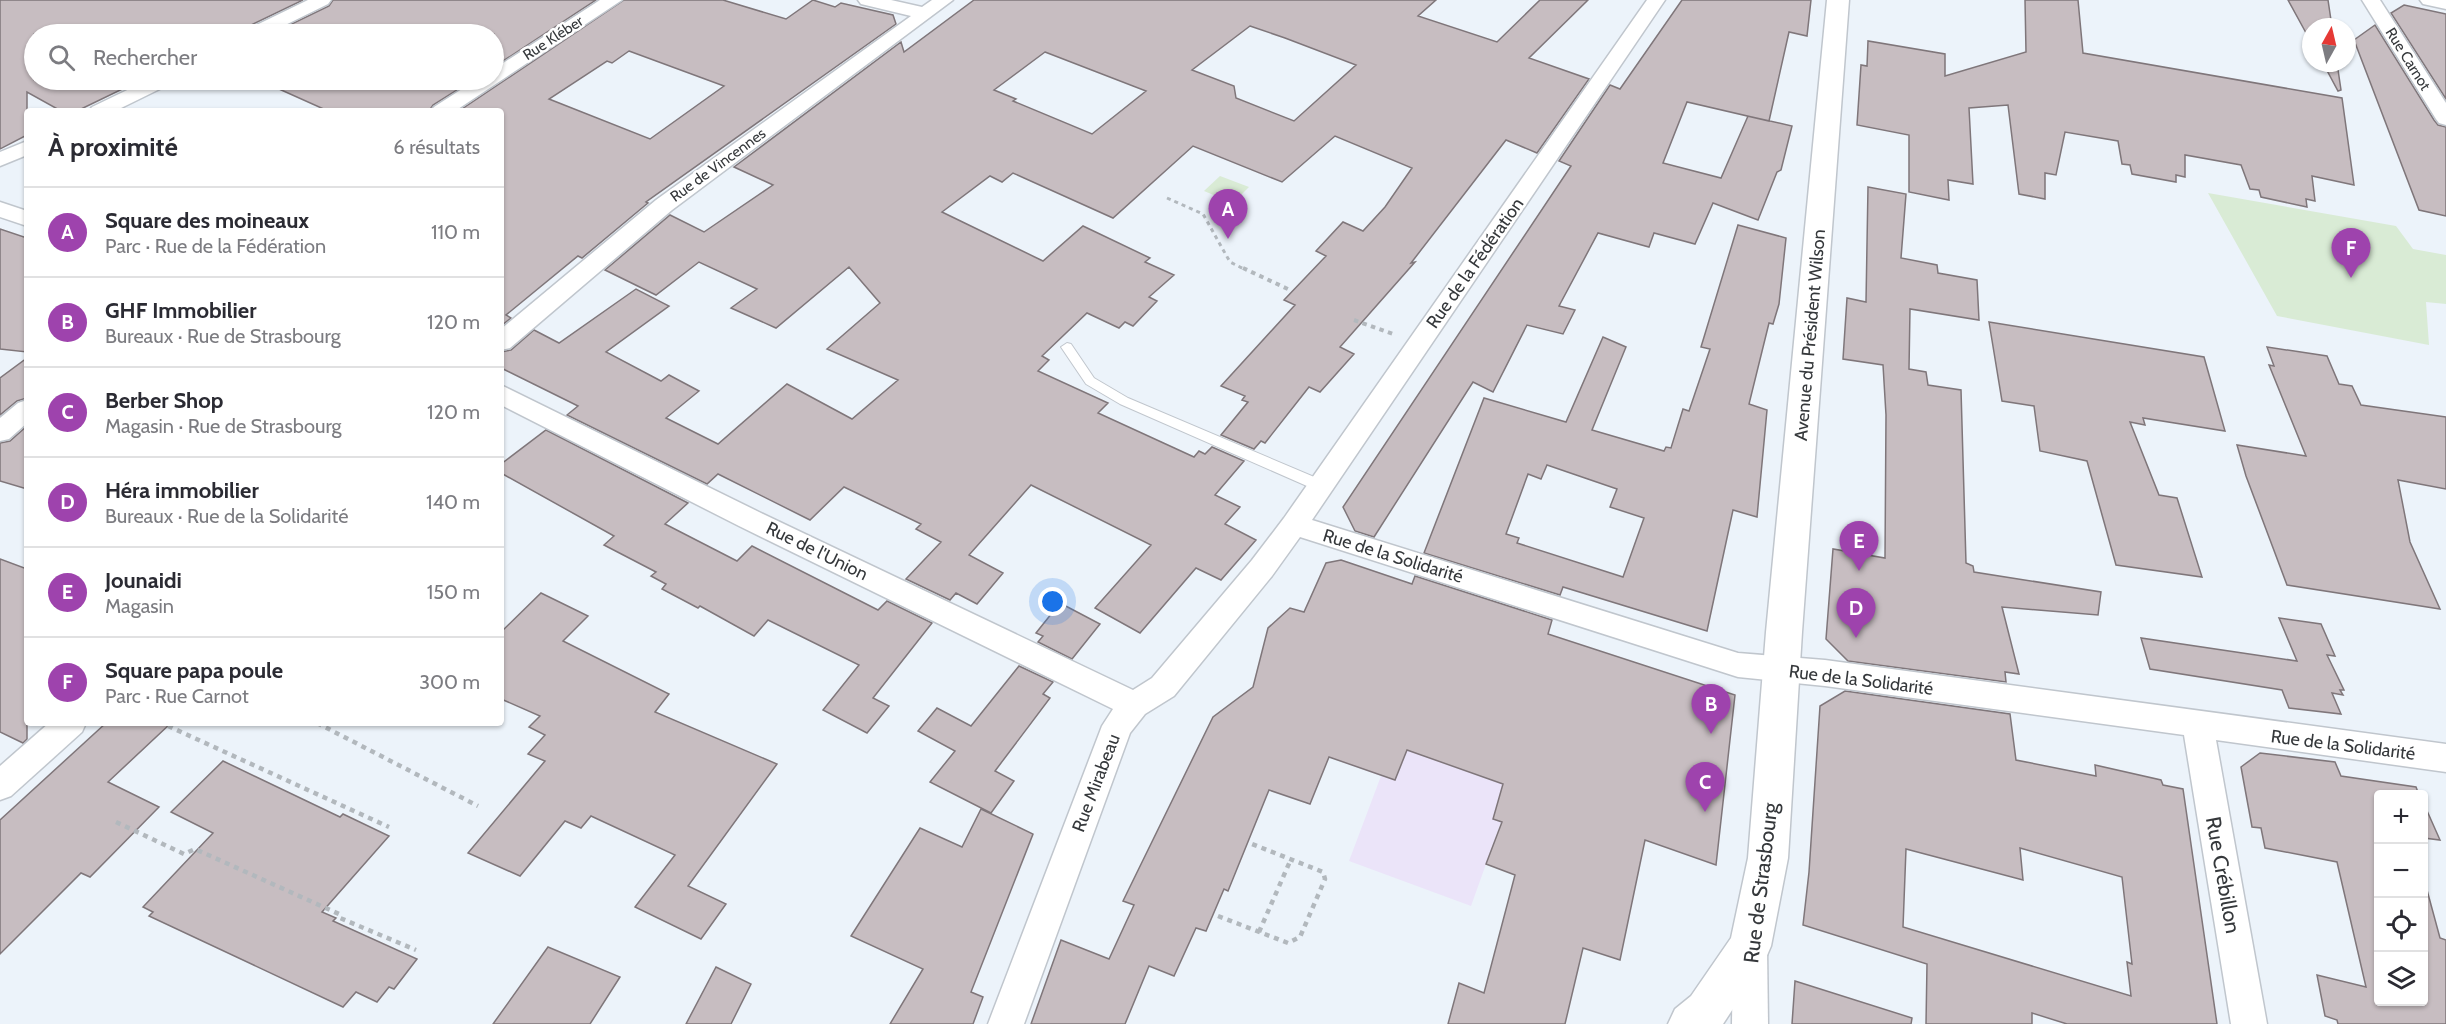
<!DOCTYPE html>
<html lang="fr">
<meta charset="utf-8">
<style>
:root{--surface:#fff;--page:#f7f7f7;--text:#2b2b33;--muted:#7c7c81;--line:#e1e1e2;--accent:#9e43ad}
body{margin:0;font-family:Cabin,sans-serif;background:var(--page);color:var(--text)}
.controls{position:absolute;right:18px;bottom:18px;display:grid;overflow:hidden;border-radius:6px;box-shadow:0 2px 4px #0004}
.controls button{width:54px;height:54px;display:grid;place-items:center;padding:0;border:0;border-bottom:2px solid var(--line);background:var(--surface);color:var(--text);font:30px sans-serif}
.compass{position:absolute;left:2302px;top:18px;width:54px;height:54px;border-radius:50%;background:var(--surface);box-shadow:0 2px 4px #0004;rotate:8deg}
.you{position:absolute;left:1053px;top:602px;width:21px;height:21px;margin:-15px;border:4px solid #fff;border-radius:50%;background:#1a73e8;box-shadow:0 0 0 9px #1a73e833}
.badge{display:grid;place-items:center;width:39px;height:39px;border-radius:50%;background:var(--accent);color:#fff;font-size:20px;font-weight:700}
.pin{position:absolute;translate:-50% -50px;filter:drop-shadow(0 2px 3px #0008)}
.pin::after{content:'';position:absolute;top:32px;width:21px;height:18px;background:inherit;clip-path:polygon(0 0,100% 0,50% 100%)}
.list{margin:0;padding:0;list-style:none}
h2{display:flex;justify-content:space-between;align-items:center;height:78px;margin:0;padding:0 24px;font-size:26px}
h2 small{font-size:20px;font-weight:400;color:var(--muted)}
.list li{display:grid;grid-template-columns:39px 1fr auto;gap:18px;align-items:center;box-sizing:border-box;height:90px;padding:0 24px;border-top:2px solid var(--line)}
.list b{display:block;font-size:22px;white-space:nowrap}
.list p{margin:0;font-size:20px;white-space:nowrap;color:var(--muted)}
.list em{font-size:20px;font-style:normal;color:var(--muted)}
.icon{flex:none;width:33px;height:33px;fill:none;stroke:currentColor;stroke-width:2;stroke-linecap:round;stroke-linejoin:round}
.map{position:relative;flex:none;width:2446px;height:1024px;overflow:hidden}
.search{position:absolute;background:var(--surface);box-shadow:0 2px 4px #0004;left:24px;top:24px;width:480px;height:66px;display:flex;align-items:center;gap:15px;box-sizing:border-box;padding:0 21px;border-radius:33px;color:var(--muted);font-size:22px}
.panel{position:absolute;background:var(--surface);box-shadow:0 2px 4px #0004;left:24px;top:108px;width:480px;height:618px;border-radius:6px}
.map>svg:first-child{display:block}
</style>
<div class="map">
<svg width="2446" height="1024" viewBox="0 0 2446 1024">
<rect width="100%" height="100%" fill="#ecf3fa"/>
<!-- education -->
<path fill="#ebe4f9" d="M1290,608L1328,620L1553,706L1501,822L1471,906L1349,861L1381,776L1214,716L1253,687L1268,628Z"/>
<!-- green -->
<g fill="#d9ebd5">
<path d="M1220,176L1249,187L1233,203L1204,191Z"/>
<path d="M2208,193L2396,226L2413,249L2446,255V304L2426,302L2429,345L2277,316Z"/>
</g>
<!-- building -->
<g fill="#c7bdc1" stroke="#7f767a" stroke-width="1.5" fill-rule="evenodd">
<path d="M0,0H303L245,28L242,34H197L165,25L147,34H34V80H141L77,111H61L27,92V135L0,149Z"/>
<path d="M333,0H596L494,67V34H271L329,6Z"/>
<path d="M624,0H723L786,19L813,0L835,7L841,3L893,15L896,24L646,202L648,203L582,258L578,256L506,315L511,318L501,326V111H459ZM629,51L724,86L650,139L549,99L607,61L612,63Z"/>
<path d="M974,0H1436L1418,16L1497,42L1540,0H1588L1529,58L1589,79L1537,153L1506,140L1411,263L1415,262L1340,347L1354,354L1320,392L1309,387L1265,443L1261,441L1254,449L1221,435L1248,402L1242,400L1245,396L1221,386L1295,305L1284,300L1326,256L1316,251L1343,222L1363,231L1385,207L1412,168L1335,136L1282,182L1193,146L1113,218L1013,173L1002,182L990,176L942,212L1043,261L1083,226L1150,258L1145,262L1174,275L1149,297L1157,301L1133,326L1125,322L1119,328L1087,313L1042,356L1049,360L1038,371L1108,403L1098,413L1194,457L1199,451L1205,454L1212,447L1244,461L1215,495L1240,507L1225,524L1256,540L1221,580L1196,568L1140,633L1095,608L1151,545L1031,485L969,555L1003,573L977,604L956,593L950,600L906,579L941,542L916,529L921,524L844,487L810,520L718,474L707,484L567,415L578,406L501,368V352L511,350L534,330L559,343L636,289L669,306L606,352L661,381L669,375L699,391L666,418L718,444L787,384L852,419L898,380L827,349L880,303L849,267L776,328L731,308L757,289L699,262L656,295L605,270L670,215L704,232L773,185L734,167L901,42L904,52ZM1250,26L1285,38L1356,65L1294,121L1236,98L1234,86L1192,70ZM1045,52L1146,91L1092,134L1013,101L1016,99L994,90Z"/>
<path d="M1682,0H1811L1807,36L1789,32L1769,121L1687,102L1663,163L1721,178L1748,116L1792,126L1781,170L1777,172L1758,220L1713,203L1695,244L1654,233L1649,247L1598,233L1559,306L1575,310L1563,334L1527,325L1493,392L1473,382L1374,537L1355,531L1343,507L1571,166L1559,161L1610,85L1620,89Z"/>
<path d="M2025,0H2078L2083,53L2342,98L2354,185L2312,176L2315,201L2306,199L2307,207L2261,197L2259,190L2250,189L2241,165L2185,155V177L2176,175V182L2132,174L2130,165L2122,164L2118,141L2065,132L2056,175L2045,173V199L2019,194L2008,105L1969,108L1973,184L1948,180L1949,200L1909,192V135L1857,125L1861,65L1867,66L1868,41L1945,54V76L2026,52Z"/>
<path d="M2288,0H2328L2332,27H2311V42Z"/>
<path d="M2404,5L2446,14V99L2391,13Z"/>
<path d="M2375,25L2434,120L2438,125L2446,127V216L2419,210L2354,40Z"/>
<path d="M2323,63H2337L2341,90L2338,91Z"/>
<path d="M259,80H473L433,105L429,111H328Z"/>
<path d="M1868,187L1906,194L1901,258L1937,265L1938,273L1977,280L1979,320L1910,309L1909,369L1926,372L1928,385L1961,390L1966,563L1973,566L1974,572L2101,592L2098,615L2002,607L2019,674L2005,672L2006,682L1848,661L1826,639L1833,549L1885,558L1886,415L1883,365L1843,359L1847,298L1866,302Z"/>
<path d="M1738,225L1786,238L1779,304L1773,324L1769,323L1749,404L1767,410L1757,517L1733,510L1707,631L1563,587L1560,595L1424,553L1484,398L1566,422L1603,337L1626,347L1592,430L1664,451L1666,447L1671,448L1683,409L1689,411L1710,349L1701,347ZM1547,465L1617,489L1610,507L1644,518L1623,577L1517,543L1519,538L1506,534L1528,474L1541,479Z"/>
<path d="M0,229L27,238V352L0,349Z"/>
<path d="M1989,322L2204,357L2225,431L2143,418L2145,425L2130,422L2159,495L2177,498L2202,577L2116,565L2087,461L2040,451L2034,406L2002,401Z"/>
<path d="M2267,347L2327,356L2339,384L2352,386L2361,405L2446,417V489L2398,480L2410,542L2440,609L2287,585L2246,476L2237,445L2306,456L2269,365L2274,366Z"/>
<path d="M27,358V398L17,401L0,415V378Z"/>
<path d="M27,426V489L0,481V443L10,441Z"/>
<path d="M546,430L688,503L665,524L737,561L752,546L878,610L887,601L932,623L873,698L889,706L867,733L823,710L859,665L768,620L754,636L700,606L698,608L662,589L666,584L651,576L656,572L604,545L614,536L501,473V464Z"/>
<path d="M0,559L27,569V739L23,743L0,732Z"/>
<path d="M1341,560L1412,584L1415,576L1552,620L1548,634L1735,695L1716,865L1645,840L1620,960L1583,948L1565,1024H1448L1459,983L1484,993L1515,875L1486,864L1502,822L1493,819L1503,784L1407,750L1395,780L1329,757L1310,804L1269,790L1228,891L1224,889L1206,931L1196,928L1174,976L1149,966L1125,1024H1031L1061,940L1109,959L1134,905L1123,901L1213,717L1253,687L1268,628L1290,608L1304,612L1326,563Z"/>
<path d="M541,593L588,616L563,641L669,694L655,712L777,764L688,886L726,904L701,939L635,907L675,855L591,816L581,828L565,821L520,876L468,853L545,761L528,754L545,735L529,727L540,716L501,699V632Z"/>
<path d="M1060,603L1100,624L1072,659L1038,642L1043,636L1036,633Z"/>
<path d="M2279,618L2321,624L2335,656L2327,655L2344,690H2340L2343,695L2332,693L2341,714L2289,708L2282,690L2150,669L2141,638L2297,661Z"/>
<path d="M1019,666L1053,682L1043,694L1050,698L995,771L1014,781L991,813L930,782L955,751L918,731L937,708L971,726Z"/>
<path d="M1845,691L2010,714L2016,760L2096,776L2095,765L2161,780L2163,785L2183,789L2217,1024H2067L2032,1013V1024H1926L1927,964L1803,925L1809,872L1820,706ZM2020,848L2122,877L2132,964L2127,962L2131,996L1903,927L1906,849L2023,880Z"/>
<path d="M106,723H171L108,782L159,807L90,877L81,873L0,954V820Z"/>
<path d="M2260,753L2335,762L2341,776L2416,787L2419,795H2379V1002H2424V879L2440,938L2446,940V1024H2338L2337,1020L2325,1016L2317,975L2366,987L2337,862L2265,848L2261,828L2252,827L2241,767Z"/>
<path d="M223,761L340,817L343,814L389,836L322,912L336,918L333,921L417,959L394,989L389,987L377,1002L356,992L343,1007L149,916L153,912L143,907L213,833L171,812Z"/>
<path d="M2424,804L2440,840L2424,838Z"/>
<path d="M981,809L1033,834L971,992L983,997L973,1024H890L923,969L851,936L920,828L962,847Z"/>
<path d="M548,947L620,977L590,1024H493Z"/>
<path d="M716,967L751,984L731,1024H686Z"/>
<path d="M1795,981L1912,1018L1911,1024H1792Z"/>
</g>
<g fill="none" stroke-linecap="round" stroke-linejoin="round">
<!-- service casing -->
<g stroke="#c0c6cd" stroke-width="2">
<path id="service" d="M1067,343L1071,344L1094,378L1128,398L1326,482L1328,486L1326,490H1316L1120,404L1086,384L1061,347Z"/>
</g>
<!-- minor casing -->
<g stroke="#c0c6cd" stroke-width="3">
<g id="minor">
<path d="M308,0H331L328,4L267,34H244L246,30Z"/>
<path d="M600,0H622L455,111H431L434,107L476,80H494V69Z"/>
<path d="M858,0H891L922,7L932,0H953L672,210L510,348L501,350V329L656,200L911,16L861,4Z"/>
<path d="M1647,0H1665L1312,520L1738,653L1825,660L2446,744V772L2216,740L2267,1024H2231L2184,735L1825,686L1738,677L1300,537L1272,576L1174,696L1145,714L1130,733L1024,1024H988L1102,726L1113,709L739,526L501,405V385L759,512L1133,690L1152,678L1252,560L1284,518Z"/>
<path d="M2362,0H2380L2446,103V125L2439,123L2436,119Z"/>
<path d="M2420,0H2446V9L2423,4Z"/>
<path d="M148,80H173L170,84L115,111H89L92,107Z"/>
<path d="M27,141V155L0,166V152Z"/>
<path d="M0,202L27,211V226L0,217Z"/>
<path d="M27,400V423L9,439L0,441V418L18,403Z"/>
<path d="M49,723H86L82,732L11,796L0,800V766Z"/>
<path d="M1750,931L1762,936L1767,948L1768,1024H1732L1733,948L1738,936Z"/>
</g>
</g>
<!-- tertiary casing -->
<g stroke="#c0c6cd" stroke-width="3">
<path id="tertiary" d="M1827,0H1849L1802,632L1788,858L1771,946L1765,960L1723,1024H1668L1675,1009L1691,996L1731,938L1748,858L1766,632Z"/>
</g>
<!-- path-far2 -->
<path stroke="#b2b8bd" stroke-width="3" stroke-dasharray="4 4" stroke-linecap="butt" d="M1167,198L1203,214L1230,262L1246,270"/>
<!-- path-far1 -->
<g stroke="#b2b8bd" stroke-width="4" stroke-dasharray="4.5 4.5" stroke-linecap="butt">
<path d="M1243,268L1290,290"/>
<path d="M1354,320L1393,334"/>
</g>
<!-- path -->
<g stroke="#b2b8bd" stroke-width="4.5" stroke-dasharray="5 5" stroke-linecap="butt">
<path d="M317,723L478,806"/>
<path d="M168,726L389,827"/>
<path d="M116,822L184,854L195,849L339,914L340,918L416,950"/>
<path d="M1218,916L1288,943L1300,937L1325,879L1323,872L1252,844"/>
<path d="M1259,932L1291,859"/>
</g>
<!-- service -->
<use href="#service" fill="#fff" fill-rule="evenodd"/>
<!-- minor -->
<use href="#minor" fill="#fff" fill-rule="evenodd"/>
<!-- tertiary -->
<use href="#tertiary" fill="#fff" fill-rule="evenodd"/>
</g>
<g text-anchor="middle" stroke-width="5" stroke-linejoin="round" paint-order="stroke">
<!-- far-street labels -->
<g font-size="15" fill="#35383b" stroke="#fff">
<text transform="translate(553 38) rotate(-33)" y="5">Rue Kléber</text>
<text transform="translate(2408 59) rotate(58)" y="5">Rue Carnot</text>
<text transform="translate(718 165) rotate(-36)" y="5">Rue de Vincennes</text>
</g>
<!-- street labels -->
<g font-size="18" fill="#35383b" stroke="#fff">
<text transform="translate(1475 263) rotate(-55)" y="6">Rue de la Fédération</text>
<text transform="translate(1810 335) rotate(-85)" y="6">Avenue du Président Wilson</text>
<text transform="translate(817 551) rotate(26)" y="6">Rue de l'Union</text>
<text transform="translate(1393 556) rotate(17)" y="6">Rue de la Solidarité</text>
<text transform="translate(1861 680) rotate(7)" y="6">Rue de la Solidarité</text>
<text transform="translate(2343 745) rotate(7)" y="6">Rue de la Solidarité</text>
<text transform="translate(1096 783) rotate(-69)" y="6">Rue Mirabeau</text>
</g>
<!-- near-street labels -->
<g font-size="21" fill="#35383b" stroke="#fff">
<text transform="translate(2223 875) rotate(80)" y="7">Rue Crébillon</text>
<text transform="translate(1761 883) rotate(-83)" y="7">Rue de Strasbourg</text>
</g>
</g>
</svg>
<div class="controls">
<button>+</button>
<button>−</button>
<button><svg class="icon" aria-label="locate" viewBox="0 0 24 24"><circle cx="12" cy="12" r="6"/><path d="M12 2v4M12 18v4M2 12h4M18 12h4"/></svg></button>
<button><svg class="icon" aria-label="layers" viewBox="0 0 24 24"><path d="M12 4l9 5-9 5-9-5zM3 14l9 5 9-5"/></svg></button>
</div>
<svg class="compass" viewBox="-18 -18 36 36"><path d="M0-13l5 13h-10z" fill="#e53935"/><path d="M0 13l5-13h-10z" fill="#7c7c81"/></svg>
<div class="you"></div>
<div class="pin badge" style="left:1228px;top:239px">A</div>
<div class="pin badge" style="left:1711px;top:734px">B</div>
<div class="pin badge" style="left:1705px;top:812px">C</div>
<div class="pin badge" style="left:1856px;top:638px">D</div>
<div class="pin badge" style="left:1859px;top:571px">E</div>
<div class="pin badge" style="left:2351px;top:278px">F</div>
<div class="search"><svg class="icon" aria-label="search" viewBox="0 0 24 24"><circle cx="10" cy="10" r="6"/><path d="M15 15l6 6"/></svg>Rechercher</div>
<section class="panel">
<h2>À proximité<small>6 résultats</small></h2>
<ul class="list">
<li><span class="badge">A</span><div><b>Square des moineaux</b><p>Parc · Rue de la Fédération</p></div><em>110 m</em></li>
<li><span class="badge">B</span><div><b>GHF Immobilier</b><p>Bureaux · Rue de Strasbourg</p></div><em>120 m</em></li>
<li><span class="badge">C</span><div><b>Berber Shop</b><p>Magasin · Rue de Strasbourg</p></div><em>120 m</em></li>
<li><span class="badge">D</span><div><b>Héra immobilier</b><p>Bureaux · Rue de la Solidarité</p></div><em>140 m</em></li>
<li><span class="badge">E</span><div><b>Jounaidi</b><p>Magasin</p></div><em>150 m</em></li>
<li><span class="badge">F</span><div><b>Square papa poule</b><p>Parc · Rue Carnot</p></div><em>300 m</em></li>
</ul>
</section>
</div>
